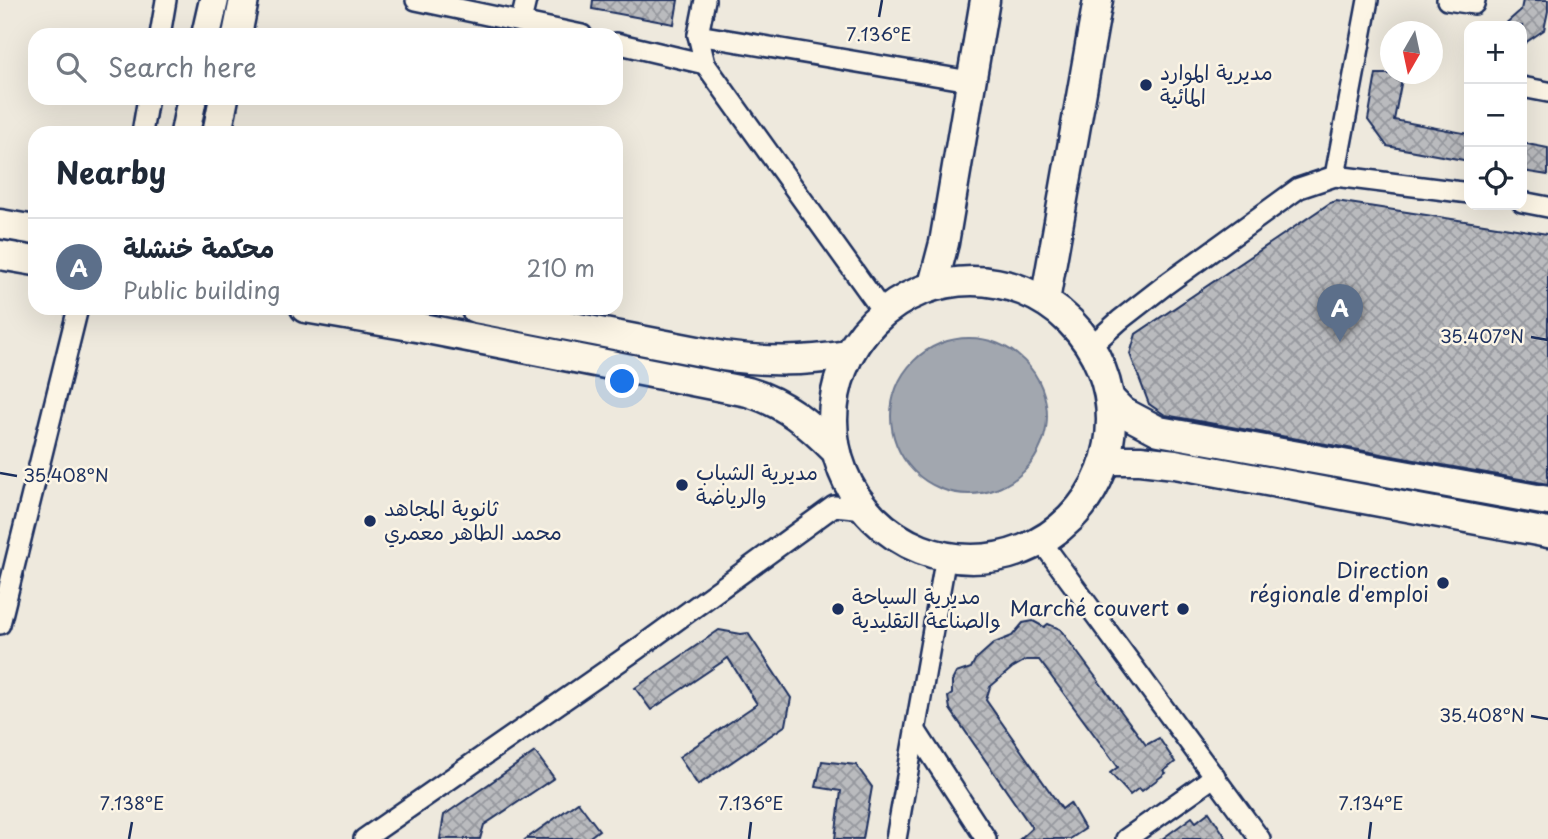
<!DOCTYPE html>
<meta charset="utf-8">
<style>
:root{--surface:#fff;--page:#f6f6f7;--text:#1f2937;--muted:#747a83;--line:#e0e1e3;--accent:#0b8043}
body{margin:0;font-family:"Playpen Sans","Playpen Sans Arabic",sans-serif;background:var(--page);color:var(--text)}
.controls{position:absolute;right:21px;top:21px;display:grid;overflow:hidden;border-radius:14px;box-shadow:0 7px 28px #0002}
.controls button{width:63px;height:63px;display:grid;place-items:center;padding:0;border:0;border-bottom:2px solid var(--line);background:var(--surface);color:var(--text);font:35px sans-serif}
.compass{position:absolute;left:1380px;top:21px;width:63px;height:63px;border-radius:50%;background:var(--surface);box-shadow:0 7px 28px #0002;rotate:189deg}
.you{position:absolute;left:623px;top:382px;width:24px;height:24px;margin:-18px;border:5px solid #fff;border-radius:50%;background:#1a73e8;box-shadow:0 0 0 10px #1a73e833}
.badge{display:grid;place-items:center;width:46px;height:46px;border-radius:50%;background:var(--accent);color:#fff;font-size:23px;font-weight:700}
.pin{position:absolute;translate:-50% -58px;filter:drop-shadow(0 2px 4px #0008)}
.pin::after{content:'';position:absolute;top:37px;width:24px;height:21px;background:inherit;clip-path:polygon(0 0,100% 0,50% 100%)}
.list{margin:0;padding:0;list-style:none}
h2{display:flex;justify-content:space-between;align-items:center;height:91px;margin:0;padding:0 28px;font-size:30px}
h2 small{font-size:23px;font-weight:400;color:var(--muted)}
.list li{display:grid;grid-template-columns:46px 1fr auto;gap:21px;align-items:center;box-sizing:border-box;height:98px;padding:0 28px;border-top:2px solid var(--line)}
.list b{display:block;font-size:26px;white-space:nowrap}
.list p{margin:0;font-size:23px;white-space:nowrap;color:var(--muted)}
.list em{font-size:23px;font-style:normal;color:var(--muted)}
.icon{flex:none;width:38px;height:38px;fill:none;stroke:currentColor;stroke-width:2;stroke-linecap:round;stroke-linejoin:round}
.map{position:relative;flex:none;width:1548px;height:839px;overflow:hidden}
.search{position:absolute;background:var(--surface);box-shadow:0 7px 28px #0002;left:28px;top:28px;width:595px;height:77px;display:flex;align-items:center;gap:18px;box-sizing:border-box;padding:0 24px;border-radius:21px;color:var(--muted);font-size:26px}
.panel{position:absolute;background:var(--surface);box-shadow:0 7px 28px #0002;left:28px;top:126px;width:595px;height:189px;border-radius:21px}
.map>svg:first-child{display:block}
</style>
<div class="map">
<svg width="1548" height="839" viewBox="0 0 1548 839">
<defs>
<pattern id="building-cross-hatch" width="8" height="8" patternUnits="userSpaceOnUse" patternTransform="scale(1.75)"><rect width="8" height="8" fill="#babbbe"/><path d="M0 0l8 8M0 8l8-8" fill="none" stroke="#96989e"/></pattern>
</defs>
<rect width="100%" height="100%" fill="#eee9dd"/>
<filter id="ink" filterUnits="userSpaceOnUse"><feTurbulence type="fractalNoise" baseFrequency=".0143" numOctaves="2"/><feDisplacementMap in="SourceGraphic" scale="14" xChannelSelector="R" yChannelSelector="G"/><feConvolveMatrix kernelMatrix="1 2 1 2 8 2 1 2 1" color-interpolation-filters="sRGB"/></filter>
<g filter="url(#ink)">
<!-- water -->
<circle fill="#a2a7af" stroke="#6c778f" stroke-width="2" cx="969" cy="416" r="78"/>
<!-- building -->
<g fill="url(#building-cross-hatch)" stroke="#1b2f5e" stroke-width="2">
<path d="M593,0H678L674,24L592,9Z"/>
<path d="M1523,0H1548V11L1544,30L1522,45V26H1503L1521,10Z"/>
<path d="M1376,74H1403L1394,120L1469,134V161L1387,146L1368,120Z"/>
<path d="M1522,143L1548,148V175L1522,171Z"/>
<path d="M1336,201L1548,234V484L1165,415L1149,404L1130,354L1136,334L1330,203Z"/>
<path d="M1033,621L1044,627L1048,624L1060,629L1146,745L1159,738L1175,762L1164,771L1166,773L1142,791L1139,788L1130,795L1110,773L1118,767L1039,660H1026L1012,668L990,687L986,700L1062,809L1070,803L1085,829L1070,839H1020L1032,828L950,709L948,697L952,694V681L956,673L971,668L975,660L994,643L1012,636L1023,623Z"/>
<path d="M719,630L741,634L748,633L791,698L786,725L698,785L679,757L757,704L728,658L651,710L635,688Z"/>
<path d="M535,752L554,778L484,825L480,839H440L444,815Z"/>
<path d="M822,761L856,765L872,787L863,839H835L841,791L816,787Z"/>
<path d="M578,802L599,830L587,839H526Z"/>
<path d="M1209,812L1227,839H1162L1192,817L1196,822Z"/>
</g>
<g fill="none" stroke-linecap="round" stroke-linejoin="round">
<!-- street casing -->
<g stroke="#1b2f5e" stroke-width="24">
<g id="street">
<path d="M416,0L582,35"/>
<path d="M1447,0L1474,4L1475,0"/>
<path d="M521,21L526,0"/>
<path d="M160,35L166,0"/>
<path d="M698,35L705,0"/>
<path d="M616,43L705,64L698,35L970,81"/>
<path d="M705,64L883,312"/>
<path d="M1522,87L1548,92"/>
<path d="M142,133L148,98"/>
<path d="M1335,176L1368,0"/>
<path d="M1522,202L1548,207"/>
<path d="M1091,346L1120,320L1165,285L1299,188L1335,176L1469,193"/>
<path d="M1041,541L1260,839"/>
<path d="M0,624L78,308"/>
<path d="M916,731L986,839"/>
<path d="M364,839L636,650L834,506L865,509"/>
<path d="M896,839L946,556"/>
<path d="M1126,839L1215,776"/>
</g>
</g>
<!-- secondary casing -->
<g stroke="#1b2f5e" stroke-width="33">
<g id="secondary">
<path d="M206,35L214,0"/>
<path d="M237,35L244,0"/>
<path d="M185,133L192,98"/>
<path d="M217,133L224,98"/>
<path d="M0,224L35,230"/>
<path d="M0,255L35,261"/>
<circle cx="972" cy="420" r="139"/>
<path d="M933,285L944,243L985,0"/>
<path d="M1045,301L1098,0"/>
<path d="M305,308L422,328L748,392C785,403 809,424 836,451"/>
<path d="M475,308L723,356C768,362 803,362 847,355"/>
<path d="M1110,399L1123,412L1159,431L1548,501"/>
<path d="M1106,460H1140L1175,464L1548,533"/>
</g>
</g>
<!-- street -->
<use href="#street" stroke="#fcf5e5" stroke-width="19"/>
<!-- secondary -->
<use href="#secondary" stroke="#fcf5e5" stroke-width="28"/>
</g>
</g>
<!-- ticks -->
<path fill="none" stroke="#1b2f5e" stroke-width="2.5" d="M879,17L882,0M1531,337L1548,340M0,473L17,476M1531,716L1548,719M129,839L132,822M749,839L751,822M1369,839L1371,822"/>
<!-- markers -->
<g fill="#1b2f5e" stroke="#fcf5e5" stroke-width="2.5">
<circle cx="1146" cy="85" r="7"/>
<circle cx="682" cy="485" r="7"/>
<circle cx="370" cy="521" r="7"/>
<circle cx="1443" cy="583" r="7"/>
<circle cx="838" cy="609" r="7"/>
<circle cx="1183" cy="609" r="7"/>
</g>
<g text-anchor="middle" stroke-width="5" stroke-linejoin="round" paint-order="stroke">
<!-- poi labels -->
<g font-size="21" fill="#1b2f5e" stroke="#fcf5e5" text-anchor="start">
<text x="1160" y="80">مديرية الموارد<tspan x="1160" dy="24">المائية</tspan></text>
<text x="696" y="480">مديرية الشباب<tspan x="696" dy="24">والرياضة</tspan></text>
<text x="384" y="516">ثانوية المجاهد<tspan x="384" dy="24">محمد الطاهر معمري</tspan></text>
<text x="1429" y="578" text-anchor="end">Direction<tspan x="1429" dy="24">régionale d'emploi</tspan></text>
<text x="852" y="604">مديرية السياحة<tspan x="852" dy="24">والصناعة التقليدية</tspan></text>
<text x="1169" y="616" text-anchor="end">Marché couvert</text>
</g>
</g>
<g font-size="18" text-anchor="middle" fill="#1b2f5e" stroke="#fcf5e5" stroke-width="5" stroke-linejoin="round" paint-order="stroke">
<text x="879" y="41">7.136°E</text>
<text x="1482" y="343">35.407°N</text>
<text x="66" y="482">35.408°N</text>
<text x="1482" y="722">35.408°N</text>
<text x="132" y="810">7.138°E</text>
<text x="751" y="810">7.136°E</text>
<text x="1371" y="810">7.134°E</text>
</g>
</svg>
<div class="controls">
<button>+</button>
<button>−</button>
<button><svg class="icon" aria-label="locate" viewBox="0 0 24 24"><circle cx="12" cy="12" r="6"/><path d="M12 2v4M12 18v4M2 12h4M18 12h4"/></svg></button>
</div>
<svg class="compass" viewBox="-18 -18 36 36"><path d="M0-13l5 13h-10z" fill="#e53935"/><path d="M0 13l5-13h-10z" fill="#747a83"/></svg>
<div class="you"></div>
<div class="pin badge" style="left:1340px;top:342px;background:#5c6f8a">A</div>
<div class="search"><svg class="icon" aria-label="search" viewBox="0 0 24 24"><circle cx="10" cy="10" r="6"/><path d="M15 15l6 6"/></svg>Search here</div>
<section class="panel">
<h2>Nearby<small></small></h2>
<ul class="list">
<li><span class="badge" style="background:#5c6f8a">A</span><div><b>محكمة خنشلة</b><p>Public building</p></div><em>210 m</em></li>
</ul>
</section>
</div>
